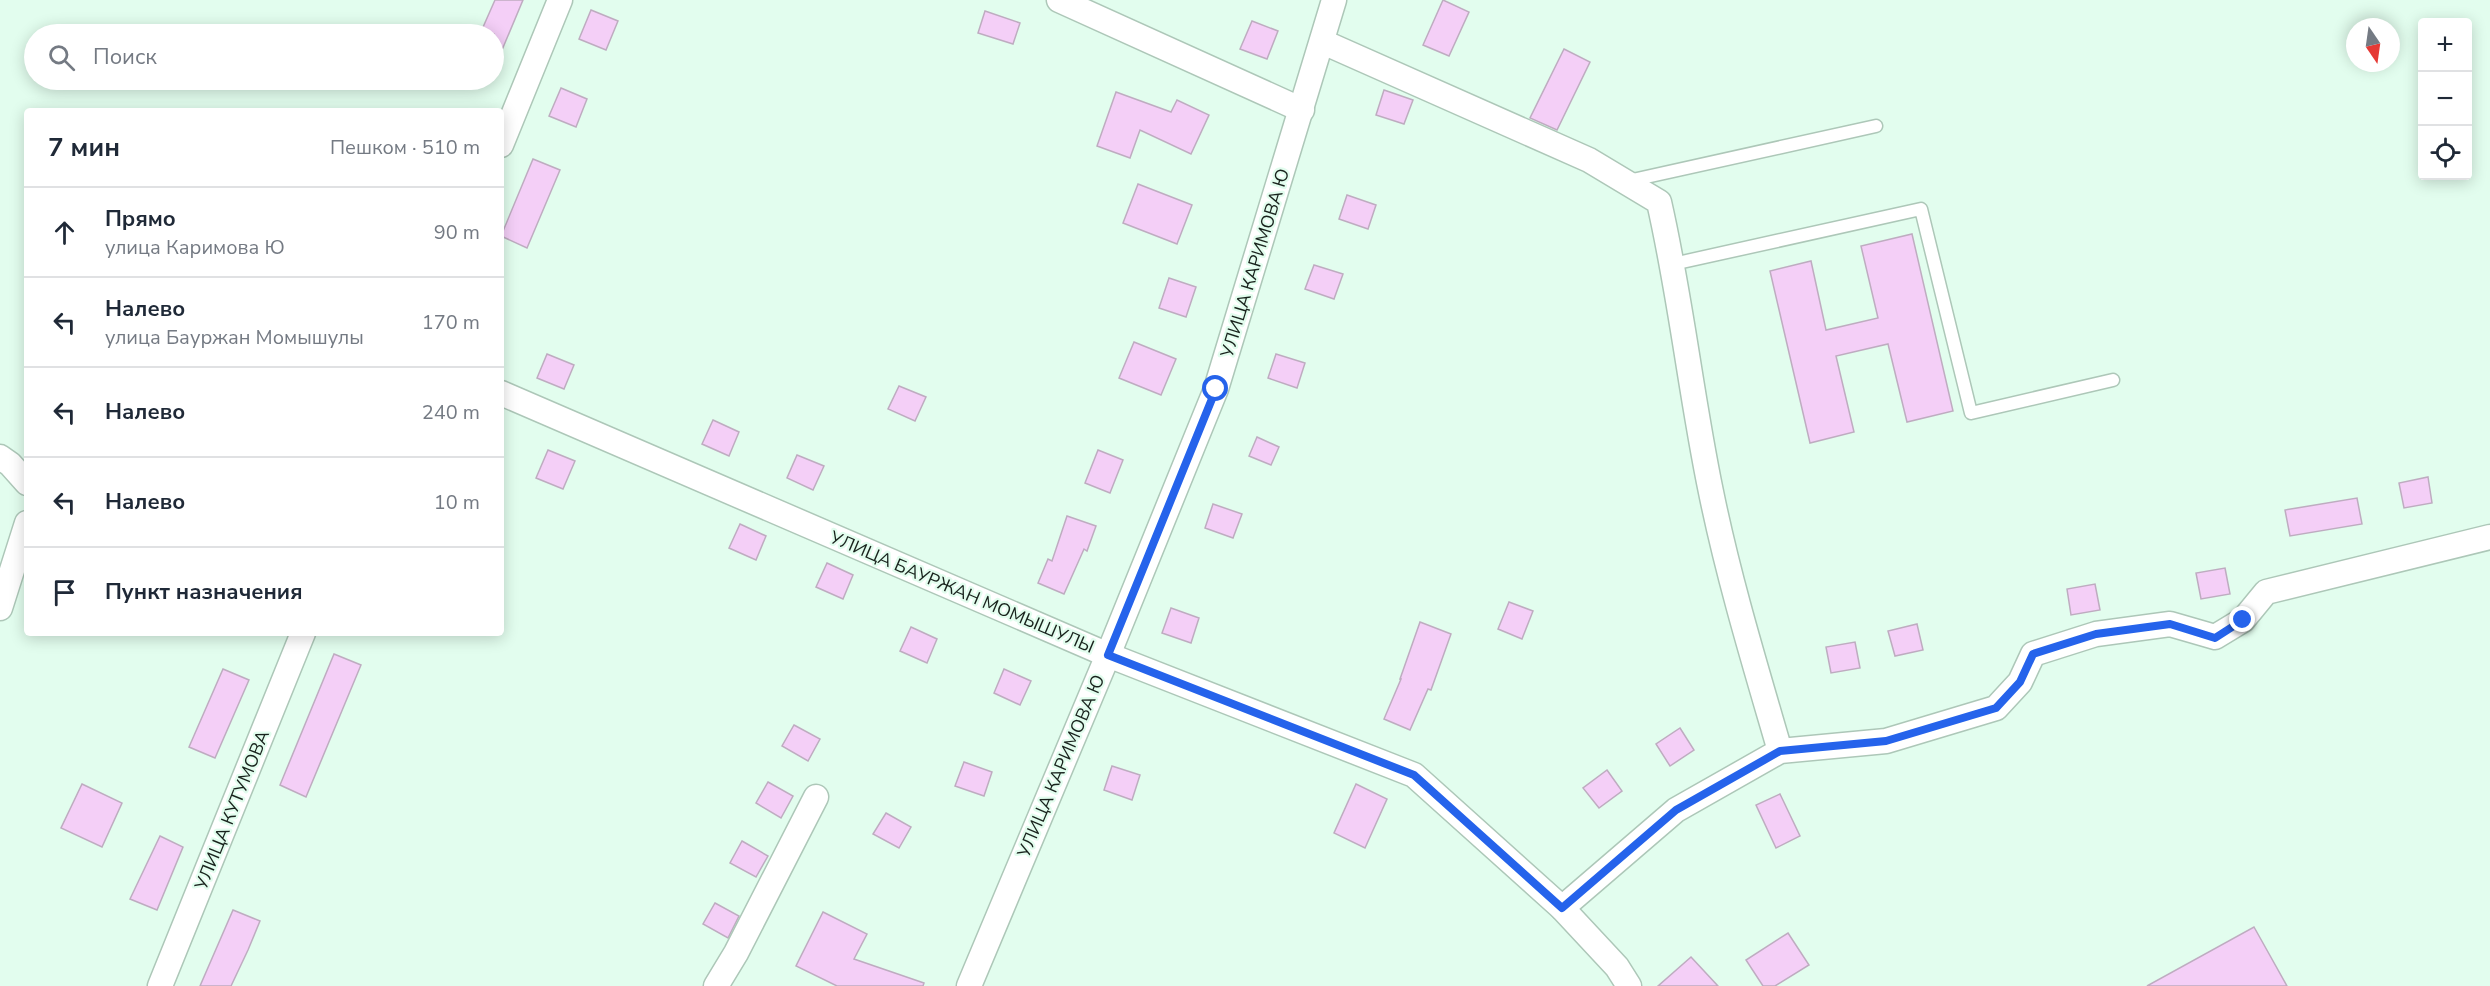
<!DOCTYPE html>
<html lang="ru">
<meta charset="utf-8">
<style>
:root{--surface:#fff;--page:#f6f6f7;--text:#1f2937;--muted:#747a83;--line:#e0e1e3}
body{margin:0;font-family:"Nunito Sans",sans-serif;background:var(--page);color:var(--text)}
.controls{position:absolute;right:18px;top:18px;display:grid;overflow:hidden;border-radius:6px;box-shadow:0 3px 15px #0003}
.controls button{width:54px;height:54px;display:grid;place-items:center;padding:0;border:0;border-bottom:2px solid var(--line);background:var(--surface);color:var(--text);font:30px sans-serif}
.compass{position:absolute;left:2346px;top:18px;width:54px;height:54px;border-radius:50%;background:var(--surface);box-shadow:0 3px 15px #0003;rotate:167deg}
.stop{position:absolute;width:18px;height:18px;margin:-14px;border:4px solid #2563eb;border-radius:50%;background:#fff}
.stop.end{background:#2563eb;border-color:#fff;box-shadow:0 2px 6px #0008}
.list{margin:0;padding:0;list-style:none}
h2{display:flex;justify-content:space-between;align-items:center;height:78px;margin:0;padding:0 24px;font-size:26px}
h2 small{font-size:20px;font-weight:400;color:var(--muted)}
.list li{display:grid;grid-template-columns:39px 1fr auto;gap:18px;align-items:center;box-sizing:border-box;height:90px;padding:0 24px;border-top:2px solid var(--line)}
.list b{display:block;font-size:22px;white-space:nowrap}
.list p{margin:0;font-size:20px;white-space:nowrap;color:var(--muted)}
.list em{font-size:20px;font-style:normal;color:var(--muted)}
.icon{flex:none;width:33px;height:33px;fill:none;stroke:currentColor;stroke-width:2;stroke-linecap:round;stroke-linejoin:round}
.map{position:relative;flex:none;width:2490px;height:986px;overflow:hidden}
.search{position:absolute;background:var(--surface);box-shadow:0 3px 15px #0003;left:24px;top:24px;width:480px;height:66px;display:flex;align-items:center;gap:15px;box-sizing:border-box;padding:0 21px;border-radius:33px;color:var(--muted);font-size:22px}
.panel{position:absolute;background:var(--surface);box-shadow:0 3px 15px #0003;left:24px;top:108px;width:480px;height:528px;border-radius:6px}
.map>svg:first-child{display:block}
</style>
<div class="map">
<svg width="2490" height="986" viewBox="0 0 2490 986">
<rect width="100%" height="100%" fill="#e2fdee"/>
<!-- building -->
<g fill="#f4cff7" stroke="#beacc0" stroke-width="1.5">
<path d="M495,0H523L494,69V34H480Z"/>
<path d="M1443,0L1469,12L1449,56L1423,45Z"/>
<path d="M591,10L618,21L606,50L579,39Z"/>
<path d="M985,11L1020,23L1013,44L978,33Z"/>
<path d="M1252,21L1278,31L1267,59L1240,49Z"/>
<path d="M1564,49L1590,62L1557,130L1530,118Z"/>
<path d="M561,88L587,99L576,127L549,116Z"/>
<path d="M1384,90L1413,100L1404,124L1376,115Z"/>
<path d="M1116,92L1171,112L1177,100L1209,115L1191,154L1140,130L1130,158L1097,146Z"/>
<path d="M533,159L560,170L527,248L501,236Z"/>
<path d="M1138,184L1192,205L1177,244L1123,223Z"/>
<path d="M1347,195L1376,205L1368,229L1339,219Z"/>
<path d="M1912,234L1953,411L1907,422L1888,344L1836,356L1854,432L1810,443L1770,271L1811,261L1826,330L1878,318L1861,246Z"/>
<path d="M1314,265L1343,274L1334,299L1305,289Z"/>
<path d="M1169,278L1196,287L1186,317L1159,308Z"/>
<path d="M1134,342L1176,359L1161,395L1119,378Z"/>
<path d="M547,354L574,365L564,389L537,378Z"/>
<path d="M1276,354L1305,363L1297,388L1268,378Z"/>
<path d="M899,386L926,397L915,421L888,409Z"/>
<path d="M713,420L739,432L729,456L702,444Z"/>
<path d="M1257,437L1279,447L1271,465L1249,456Z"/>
<path d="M548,450L575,461L563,489L536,478Z"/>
<path d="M1098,450L1123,460L1110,493L1085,483Z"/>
<path d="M797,455L824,466L813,490L787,478Z"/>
<path d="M2428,477L2432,503L2404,508L2399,483Z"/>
<path d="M2357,498L2362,524L2290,536L2285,510Z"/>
<path d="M1213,504L1242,514L1233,538L1205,528Z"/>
<path d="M1067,516L1096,526L1087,551L1084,549L1064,594L1038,583L1048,559L1052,561Z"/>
<path d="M740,524L766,536L756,560L729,548Z"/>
<path d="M827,563L853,575L843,599L816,587Z"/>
<path d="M2225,568L2230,594L2201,599L2196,573Z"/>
<path d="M2095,584L2100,610L2071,615L2067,589Z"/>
<path d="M1509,602L1533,611L1522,639L1498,629Z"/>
<path d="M1171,608L1199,618L1191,643L1162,633Z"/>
<path d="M1420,622L1451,634L1431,690L1428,689L1410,730L1384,719L1401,679H1400Z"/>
<path d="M1917,624L1923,650L1895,656L1888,631Z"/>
<path d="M911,627L937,639L927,663L900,651Z"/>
<path d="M1855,642L1860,668L1831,673L1826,647Z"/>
<path d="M334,654L361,665L306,797L280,785Z"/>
<path d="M223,669L249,680L215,758L189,747Z"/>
<path d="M1004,669L1031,681L1020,705L994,693Z"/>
<path d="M794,725L820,739L808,761L782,746Z"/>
<path d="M1680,728L1694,750L1670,766L1656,744Z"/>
<path d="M964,762L992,772L984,796L955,786Z"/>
<path d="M1112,766L1140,775L1132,800L1104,790Z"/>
<path d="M1607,770L1622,791L1599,808L1583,788Z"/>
<path d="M768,782L793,796L781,818L756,803Z"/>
<path d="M82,784L122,803L102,847L61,828Z"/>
<path d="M1356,784L1387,799L1365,848L1334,833Z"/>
<path d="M1780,794L1800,836L1776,848L1756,805Z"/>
<path d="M886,813L911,827L899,848L873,834Z"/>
<path d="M160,836L183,847L157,910L130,899Z"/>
<path d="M742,841L768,856L756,877L730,863Z"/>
<path d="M715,903L739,916L728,938L703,924Z"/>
<path d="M233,910L260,921L248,950L231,986H200Z"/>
<path d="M823,912L867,934L854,959L924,983L923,986H837L796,966Z"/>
<path d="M2254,927L2287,986H2147Z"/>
<path d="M1788,933L1809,965L1775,986H1763L1746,960Z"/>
<path d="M1691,957L1718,986H1658Z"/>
</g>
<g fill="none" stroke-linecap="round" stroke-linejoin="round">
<!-- service casing -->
<g stroke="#adc7b8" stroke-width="15">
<g id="service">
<path d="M1628,181L1876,126"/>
<path d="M1673,264L1921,209L1971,413L2113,380"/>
</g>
</g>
<!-- minor casing -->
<g stroke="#adc7b8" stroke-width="27">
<g id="minor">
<path d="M1059,0L1302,110"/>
<path d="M1323,42L1589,160L1659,202C1681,298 1691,396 1711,492C1729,580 1755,665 1780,751"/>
<path d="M501,145L560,0"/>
<path d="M501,393L1108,655L1414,775L1562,908L1617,967L1629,986"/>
<path d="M0,457L10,464L27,483"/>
<path d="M0,608L27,523"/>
<path d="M1562,908L1676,810L1780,751L1886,741L1996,708L2020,682L2033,654L2096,634L2170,624L2215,637L2243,620L2266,592L2490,537"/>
<path d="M160,986L303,633"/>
<path d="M716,986L736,953L816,797"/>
<path d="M969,986L1108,655L1216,389L1334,0"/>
</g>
</g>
<!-- service -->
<use href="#service" stroke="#fff" stroke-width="12"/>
<!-- minor -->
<use href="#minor" stroke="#fff" stroke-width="24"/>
</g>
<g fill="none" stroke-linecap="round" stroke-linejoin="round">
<!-- route -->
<path stroke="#2563eb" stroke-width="8" d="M1216,389L1108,655L1414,775L1562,908L1676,810L1780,751L1886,741L1996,708L2020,682L2033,654L2096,634L2170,624L2215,638L2243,620"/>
</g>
<g text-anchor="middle" stroke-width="4.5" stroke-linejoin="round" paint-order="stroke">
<!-- street labels -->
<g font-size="18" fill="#18221c" stroke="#e2fdee">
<text transform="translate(1255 263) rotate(-73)" y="6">УЛИЦА КАРИМОВА Ю</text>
<text transform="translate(962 592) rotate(23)" y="6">УЛИЦА БАУРЖАН МОМЫШУЛЫ</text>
<text transform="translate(1061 766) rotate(-67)" y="6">УЛИЦА КАРИМОВА Ю</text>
<text transform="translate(232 810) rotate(-68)" y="6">УЛИЦА КУТУМОВА</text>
</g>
</g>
</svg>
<div class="controls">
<button>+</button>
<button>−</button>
<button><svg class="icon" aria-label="locate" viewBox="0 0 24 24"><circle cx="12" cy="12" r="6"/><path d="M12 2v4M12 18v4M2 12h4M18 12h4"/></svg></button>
</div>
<svg class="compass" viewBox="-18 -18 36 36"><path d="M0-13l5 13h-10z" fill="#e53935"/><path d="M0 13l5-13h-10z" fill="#747a83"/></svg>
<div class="stop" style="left:1216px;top:389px"></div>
<div class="stop end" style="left:2243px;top:620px"></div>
<div class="search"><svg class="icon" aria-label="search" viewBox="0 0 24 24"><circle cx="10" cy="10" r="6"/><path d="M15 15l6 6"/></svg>Поиск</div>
<section class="panel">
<h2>7 мин<small>Пешком · 510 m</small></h2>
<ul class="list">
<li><svg class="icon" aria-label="ahead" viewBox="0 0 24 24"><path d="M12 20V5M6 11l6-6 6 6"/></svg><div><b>Прямо</b><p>улица Каримова Ю</p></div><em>90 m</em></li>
<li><svg class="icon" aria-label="left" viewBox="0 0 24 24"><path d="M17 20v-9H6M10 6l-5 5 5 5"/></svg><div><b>Налево</b><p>улица Бауржан Момышулы</p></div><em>170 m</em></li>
<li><svg class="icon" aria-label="left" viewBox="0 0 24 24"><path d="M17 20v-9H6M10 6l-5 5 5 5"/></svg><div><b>Налево</b></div><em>240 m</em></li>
<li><svg class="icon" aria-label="left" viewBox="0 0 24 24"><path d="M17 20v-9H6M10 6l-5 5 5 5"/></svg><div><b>Налево</b></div><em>10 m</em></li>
<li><svg class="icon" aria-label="arrive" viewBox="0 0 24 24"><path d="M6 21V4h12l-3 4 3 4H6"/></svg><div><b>Пункт назначения</b></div></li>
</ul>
</section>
</div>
